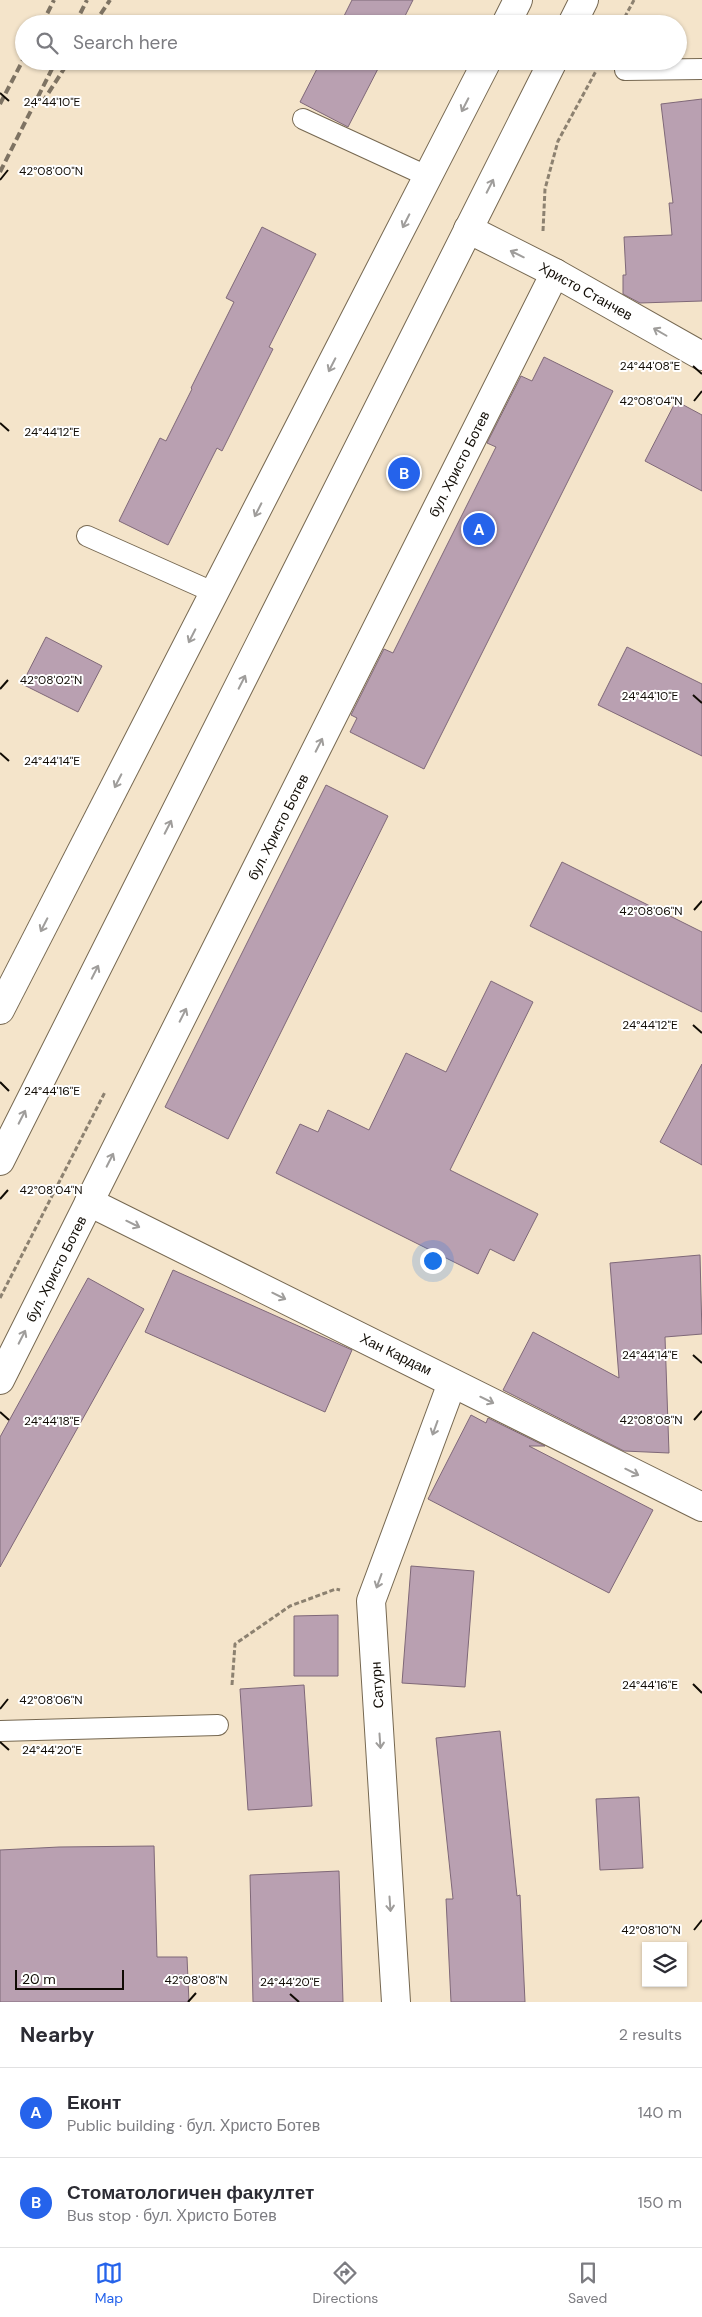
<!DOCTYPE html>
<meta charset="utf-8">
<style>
:root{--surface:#fff;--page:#f2f2f3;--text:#2b2b33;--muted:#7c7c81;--line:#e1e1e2;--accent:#2563eb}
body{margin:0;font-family:"DM Sans",sans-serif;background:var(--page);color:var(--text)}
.controls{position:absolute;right:15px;bottom:15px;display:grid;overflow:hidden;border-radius:0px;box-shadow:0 1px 4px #0004}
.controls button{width:45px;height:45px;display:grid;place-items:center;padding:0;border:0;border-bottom:1px solid var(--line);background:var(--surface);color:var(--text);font:25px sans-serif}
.scale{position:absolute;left:15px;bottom:12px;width:109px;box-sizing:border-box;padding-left:5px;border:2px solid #100b04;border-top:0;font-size:14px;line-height:18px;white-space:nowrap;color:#100b04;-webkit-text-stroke:4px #fff;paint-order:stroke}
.you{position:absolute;left:432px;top:1260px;width:18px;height:18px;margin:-12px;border:4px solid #fff;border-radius:50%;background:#1a73e8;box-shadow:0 0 0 8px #1a73e833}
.badge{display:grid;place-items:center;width:32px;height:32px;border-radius:50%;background:var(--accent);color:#fff;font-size:16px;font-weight:700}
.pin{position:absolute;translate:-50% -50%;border:2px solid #fff;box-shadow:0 1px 5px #0006}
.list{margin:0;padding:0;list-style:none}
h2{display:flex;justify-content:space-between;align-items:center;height:65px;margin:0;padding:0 20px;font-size:21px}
h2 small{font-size:16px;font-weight:400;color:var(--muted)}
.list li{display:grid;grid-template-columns:32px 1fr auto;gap:15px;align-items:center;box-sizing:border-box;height:90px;padding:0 20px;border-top:1px solid var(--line)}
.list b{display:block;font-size:19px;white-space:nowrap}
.list p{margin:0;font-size:16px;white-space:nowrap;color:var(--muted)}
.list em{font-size:16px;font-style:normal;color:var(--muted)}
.icon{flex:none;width:28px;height:28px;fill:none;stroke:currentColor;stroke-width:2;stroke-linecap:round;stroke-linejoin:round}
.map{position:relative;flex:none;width:702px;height:2002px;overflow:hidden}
.search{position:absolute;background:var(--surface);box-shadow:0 1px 4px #0004;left:15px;right:15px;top:15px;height:55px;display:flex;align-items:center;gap:12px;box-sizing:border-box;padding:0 18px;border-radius:28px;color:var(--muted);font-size:19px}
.sheet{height:245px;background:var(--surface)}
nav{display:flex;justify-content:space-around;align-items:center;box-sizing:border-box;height:70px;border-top:1px solid var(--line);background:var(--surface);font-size:14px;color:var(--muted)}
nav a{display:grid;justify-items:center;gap:2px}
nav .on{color:var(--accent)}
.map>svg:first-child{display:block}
</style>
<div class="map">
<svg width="702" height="2002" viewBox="0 0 702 2002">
<rect width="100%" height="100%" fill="#f4e4ca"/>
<!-- building -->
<g fill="#b9a0b1" stroke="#7f6878">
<path d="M352,0H413L401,24H340Z"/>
<path d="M321,61H382L348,127L300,102Z"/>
<path d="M702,99V301L640,303L623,294V275H626L624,237L672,235L669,203H673L661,104Z"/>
<path d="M262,227L316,254L269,347L273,349L222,451L217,448L168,545L119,521L160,438L166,441L192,389L191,388L234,302L226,298Z"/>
<path d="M544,357L613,391L424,769L350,732L357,718L351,715L384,649L393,653L496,447L487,443L521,376L532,381Z"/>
<path d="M676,401L702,415V491L645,461Z"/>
<path d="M46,637L102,666L78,712L22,684Z"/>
<path d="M627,647L702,684V756L598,705Z"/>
<path d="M326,785L388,816L228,1139L165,1107Z"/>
<path d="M562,862L702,932V1012L530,926Z"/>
<path d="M491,981L533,1002L450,1170L538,1214L514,1261L490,1249L478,1274L276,1173L300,1124L318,1132L328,1110L369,1130L406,1053L446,1072Z"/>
<path d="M702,1064V1165L660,1142Z"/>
<path d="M700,1255L702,1334L665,1337L669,1453L624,1451L503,1390L533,1332L619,1378L610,1263Z"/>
<path d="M173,1270L352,1350L325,1412L145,1332Z"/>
<path d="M88,1278L144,1309L0,1567V1437Z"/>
<path d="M471,1415L486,1423L488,1418L545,1446H529L653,1510L609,1593L428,1499Z"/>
<path d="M411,1566L474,1571L465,1687L402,1683Z"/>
<path d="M338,1615V1676H294V1616Z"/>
<path d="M304,1685L312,1806L248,1810L240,1689Z"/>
<path d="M500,1731L517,1896L520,1895L525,2002H451L446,1899H453L436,1738Z"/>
<path d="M639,1797L643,1868L600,1870L596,1799Z"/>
<path d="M154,1846L157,1957H187L189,2002H0V1850L59,1847Z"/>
<path d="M339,1871L343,2002H253L250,1875Z"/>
</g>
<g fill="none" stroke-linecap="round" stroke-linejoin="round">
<!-- service casing -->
<g stroke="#766851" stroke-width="22">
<g id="service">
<path d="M625,70L702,69"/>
<path d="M303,119L429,177"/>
<path d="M87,536L215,593"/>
<path d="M0,1731L218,1725"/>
</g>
</g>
<!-- minor casing -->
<g stroke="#766851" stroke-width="30">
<g id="minor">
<path d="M468,229L555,273L702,356"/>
<path d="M89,1202L702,1507"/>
<path d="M0,1380L555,273"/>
<path d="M396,2002L371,1601L452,1383"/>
</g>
</g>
<!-- primary casing -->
<g stroke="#766851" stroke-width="30">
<g id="primary">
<path d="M506,24L518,0"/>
<path d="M572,24L584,0"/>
<path d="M0,1010L487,61"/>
<path d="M0,1161L553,61"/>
</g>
</g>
<!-- path -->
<g stroke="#8c8170" stroke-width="3" stroke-dasharray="5 2.5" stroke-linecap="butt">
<path d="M621,24L634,0"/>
<path d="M543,231L545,189L558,141L596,71"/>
<path d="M0,1298L105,1092"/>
<path d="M232,1685L235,1644L290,1606L336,1589L340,1590"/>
</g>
<!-- service -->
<use href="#service" stroke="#fff" stroke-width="20"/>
<!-- minor -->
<use href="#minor" stroke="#fff" stroke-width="28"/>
<!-- primary -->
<use href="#primary" stroke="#fff" stroke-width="28"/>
<!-- rail -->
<g stroke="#7e7363" stroke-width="4" stroke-dasharray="8 4" stroke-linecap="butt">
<path d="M42,24L54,0"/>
<path d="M75,24L87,0"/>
<path d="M94,24L110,0"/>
<path d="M42,103L69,61"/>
<path d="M0,104L24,58"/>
<path d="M0,172L56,61"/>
</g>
</g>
<!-- one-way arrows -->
<defs><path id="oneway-shaft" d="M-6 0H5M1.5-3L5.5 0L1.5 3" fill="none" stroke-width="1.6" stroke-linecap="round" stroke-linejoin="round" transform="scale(1.25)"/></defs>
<g stroke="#9f9d9b">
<use href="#oneway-shaft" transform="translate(465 105) rotate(117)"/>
<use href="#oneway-shaft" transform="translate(490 186) rotate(-63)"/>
<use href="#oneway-shaft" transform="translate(406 221) rotate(117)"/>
<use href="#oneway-shaft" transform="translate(517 254) rotate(-154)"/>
<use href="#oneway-shaft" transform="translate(660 332) rotate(-150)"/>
<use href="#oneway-shaft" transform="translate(332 365) rotate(117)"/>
<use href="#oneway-shaft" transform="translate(258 510) rotate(117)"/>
<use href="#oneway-shaft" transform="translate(192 636) rotate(117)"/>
<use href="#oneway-shaft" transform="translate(242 682) rotate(-63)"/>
<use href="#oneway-shaft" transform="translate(319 745) rotate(-63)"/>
<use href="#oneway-shaft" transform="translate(118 781) rotate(117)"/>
<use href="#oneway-shaft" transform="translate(168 827) rotate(-63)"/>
<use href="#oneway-shaft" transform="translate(44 925) rotate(117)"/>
<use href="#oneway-shaft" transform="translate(95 972) rotate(-63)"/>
<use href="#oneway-shaft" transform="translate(183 1015) rotate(-63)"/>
<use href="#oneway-shaft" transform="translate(22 1117) rotate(-63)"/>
<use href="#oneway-shaft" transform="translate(110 1160) rotate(-63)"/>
<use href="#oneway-shaft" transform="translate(133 1224) rotate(26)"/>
<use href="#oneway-shaft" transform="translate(279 1296) rotate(26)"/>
<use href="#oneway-shaft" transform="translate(22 1337) rotate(-63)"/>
<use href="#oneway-shaft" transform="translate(487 1400) rotate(26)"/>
<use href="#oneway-shaft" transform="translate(435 1428) rotate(110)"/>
<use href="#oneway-shaft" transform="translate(632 1472) rotate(26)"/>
<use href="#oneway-shaft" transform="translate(379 1581) rotate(110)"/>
<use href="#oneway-shaft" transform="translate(380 1741) rotate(86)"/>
<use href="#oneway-shaft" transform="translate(390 1904) rotate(86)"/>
</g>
<!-- ticks -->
<path fill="none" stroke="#100b04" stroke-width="2" d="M0,93L9,101M0,180L8,170M693,366L702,374M694,401L702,391M0,423L9,431M0,689L8,680M693,695L702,703M0,753L9,761M694,910L702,901M693,1025L702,1033M0,1082L9,1091M0,1199L8,1190M693,1355L702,1363M0,1412L9,1420M694,1420L702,1411M693,1684L702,1693M0,1709L8,1699M0,1742L9,1750M694,1930L702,1920M290,1994L299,2002M188,2002L196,1993"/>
<g text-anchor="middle" stroke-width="4" stroke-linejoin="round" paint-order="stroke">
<!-- street labels -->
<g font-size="14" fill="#100b04" stroke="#fff">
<text transform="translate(586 291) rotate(29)" y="5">Христо Станчев</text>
<text transform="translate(459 464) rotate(-63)" y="5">бул. Христо Ботев</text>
<text transform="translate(278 827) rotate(-63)" y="5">бул. Христо Ботев</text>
<text transform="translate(56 1269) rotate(-63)" y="5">бул. Христо Ботев</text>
<text transform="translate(396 1354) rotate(26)" y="5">Хан Кардам</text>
<text transform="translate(377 1685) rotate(-94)" y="5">Сатурн</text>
</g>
</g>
<g font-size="12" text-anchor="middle" fill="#100b04" stroke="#fff" stroke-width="4" stroke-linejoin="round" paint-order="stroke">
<text x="52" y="106">24°44'10"E</text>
<text x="51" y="175">42°08'00"N</text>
<text x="650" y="370">24°44'08"E</text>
<text x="651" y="405">42°08'04"N</text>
<text x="52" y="436">24°44'12"E</text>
<text x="51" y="684">42°08'02"N</text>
<text x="650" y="700">24°44'10"E</text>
<text x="52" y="765">24°44'14"E</text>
<text x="651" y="915">42°08'06"N</text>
<text x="650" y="1029">24°44'12"E</text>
<text x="52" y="1095">24°44'16"E</text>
<text x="51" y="1194">42°08'04"N</text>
<text x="650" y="1359">24°44'14"E</text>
<text x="651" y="1424">42°08'08"N</text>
<text x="52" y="1425">24°44'18"E</text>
<text x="650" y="1689">24°44'16"E</text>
<text x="51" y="1704">42°08'06"N</text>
<text x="52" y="1754">24°44'20"E</text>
<text x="651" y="1934">42°08'10"N</text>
<text x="196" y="1984">42°08'08"N</text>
<text x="290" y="1986">24°44'20"E</text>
</g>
</svg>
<div class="controls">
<button><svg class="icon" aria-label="layers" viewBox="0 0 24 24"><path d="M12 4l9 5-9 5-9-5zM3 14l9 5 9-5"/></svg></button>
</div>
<div class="scale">20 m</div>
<div class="you"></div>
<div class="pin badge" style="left:479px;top:529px">A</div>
<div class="pin badge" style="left:404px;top:473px">B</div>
<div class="search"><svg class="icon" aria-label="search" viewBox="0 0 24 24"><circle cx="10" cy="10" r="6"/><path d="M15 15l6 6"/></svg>Search here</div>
</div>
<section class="sheet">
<h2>Nearby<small>2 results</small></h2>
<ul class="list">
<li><span class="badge">A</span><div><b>Еконт</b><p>Public building · бул. Христо Ботев</p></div><em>140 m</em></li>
<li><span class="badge">B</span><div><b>Стоматологичен факултет</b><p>Bus stop · бул. Христо Ботев</p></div><em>150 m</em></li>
</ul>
</section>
<nav>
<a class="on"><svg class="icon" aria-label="map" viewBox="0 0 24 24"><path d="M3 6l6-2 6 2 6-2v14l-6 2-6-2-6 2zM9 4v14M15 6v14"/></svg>Map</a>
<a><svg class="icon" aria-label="directions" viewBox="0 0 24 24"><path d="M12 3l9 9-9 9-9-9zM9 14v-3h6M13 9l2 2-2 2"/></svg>Directions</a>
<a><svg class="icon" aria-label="saved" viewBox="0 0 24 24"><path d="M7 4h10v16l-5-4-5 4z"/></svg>Saved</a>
</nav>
